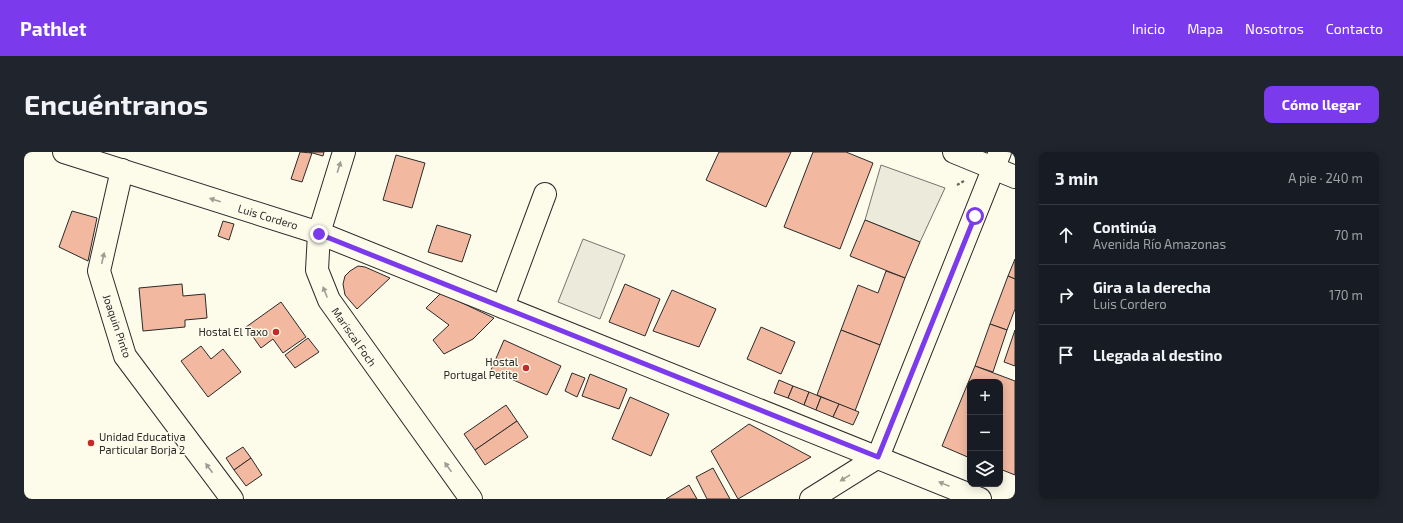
<!DOCTYPE html>
<html lang="es">
<meta charset="utf-8">
<style>
:root{--surface:#171b24;--page:#20242c;--text:#f1f3f6;--muted:#9ea1a6;--line:#363941;--accent:#7c3aed}
body{margin:0;font-family:"Exo 2",sans-serif;background:var(--page);color:var(--text)}
.controls{position:absolute;right:12px;bottom:12px;display:grid;overflow:hidden;border-radius:8px;box-shadow:0 2px 10px #0003}
.controls button{width:36px;height:36px;display:grid;place-items:center;padding:0;border:0;border-bottom:1px solid var(--line);background:var(--surface);color:var(--text);font:20px sans-serif}
.stop{position:absolute;width:12px;height:12px;margin:-9px;border:3px solid #7c3aed;border-radius:50%;background:#fff}
.stop.end{background:#7c3aed;border-color:#fff;box-shadow:0 1px 4px #0008}
.list{margin:0;padding:0;list-style:none}
h2{display:flex;justify-content:space-between;align-items:center;height:52px;margin:0;padding:0 16px;font-size:17px}
h2 small{font-size:13px;font-weight:400;color:var(--muted)}
.list li{display:grid;grid-template-columns:26px 1fr auto;gap:12px;align-items:center;box-sizing:border-box;height:60px;padding:0 16px;border-top:1px solid var(--line)}
.list b{display:block;font-size:15px;white-space:nowrap}
.list p{margin:0;font-size:13px;white-space:nowrap;color:var(--muted)}
.list em{font-size:13px;font-style:normal;color:var(--muted)}
.icon{flex:none;width:22px;height:22px;fill:none;stroke:currentColor;stroke-width:2;stroke-linecap:round;stroke-linejoin:round}
.map{position:relative;flex:none;width:991px;height:347px;overflow:hidden;border-radius:8px}
header{display:flex;align-items:center;gap:24px;box-sizing:border-box;height:56px;padding:0 20px;background:var(--accent);color:#fff}
header strong{font-size:19px}
nav{display:flex;gap:22px;margin-inline-start:auto;font-size:14px}
.intro{display:flex;align-items:center;justify-content:space-between;box-sizing:border-box;height:96px;padding:0 24px}
h1{margin:0;font-size:28px}
.button{padding:10px 18px;border-radius:8px;background:var(--accent);color:#fff;font-size:14px;font-weight:700}
main{display:flex;gap:24px;padding:0 24px}
aside{flex:1;background:var(--surface);border-radius:8px;box-shadow:0 2px 10px #0003}
.map>svg:first-child{display:block}
</style>
<header>
<strong>Pathlet</strong>
<nav><a>Inicio</a><a>Mapa</a><a>Nosotros</a><a>Contacto</a></nav>
</header>
<div class="intro"><h1>Encuéntranos</h1><a class="button">Cómo llegar</a></div>
<main>
<div class="map">
<svg width="991" height="347" viewBox="0 0 991 347">
<rect width="100%" height="100%" fill="#fdfbea"/>
<!-- parking -->
<g fill="#eceadb" stroke="#74746e">
<path d="M857,13L921,36L896,90L841,68Z"/>
<path d="M559,87L601,103L576,167L534,150Z"/>
</g>
<!-- building -->
<g fill="#f2b8a0" stroke="#2b2b2b">
<path d="M276,0L288,1L278,30L267,27Z"/>
<path d="M285,0H300L299,4Z"/>
<path d="M695,0H767L742,55L682,28Z"/>
<path d="M789,0H822L849,11L816,97L760,75Z"/>
<path d="M372,3L401,11L388,56L359,48Z"/>
<path d="M48,59L73,66L64,109L35,95Z"/>
<path d="M841,68L896,90L881,126L826,104Z"/>
<path d="M199,69L210,72L205,88L194,84Z"/>
<path d="M413,73L447,83L438,110L404,100Z"/>
<path d="M991,107V127L984,124Z"/>
<path d="M334,114L341,115L366,126L333,157L321,143L319,132L321,124L326,119Z"/>
<path d="M862,119L881,126L856,193L817,178L834,133L854,141Z"/>
<path d="M984,124L991,127V157L983,178L966,172Z"/>
<path d="M158,132L159,144L181,142L183,166L161,168V175L119,179L115,136Z"/>
<path d="M601,132L636,147L621,184L585,170Z"/>
<path d="M648,138L692,157L675,195L629,179Z"/>
<path d="M417,141L470,166L449,187L420,202L409,188L425,173L402,156Z"/>
<path d="M257,150L282,185L259,201L249,187L237,196L222,175Z"/>
<path d="M966,172L983,178L969,220L951,214Z"/>
<path d="M737,175L771,190L757,222L723,207Z"/>
<path d="M817,178L856,193L831,259L793,243Z"/>
<path d="M991,178V214L980,210Z"/>
<path d="M284,186L295,200L271,216L261,203Z"/>
<path d="M480,188L537,214L523,243L467,218Z"/>
<path d="M177,194L187,207L199,197L217,220L184,245L157,209Z"/>
<path d="M951,214L991,229V323L976,317V230H946V306L918,294Z"/>
<path d="M548,221L561,226L553,245L541,239Z"/>
<path d="M566,222L603,237L595,257L558,244Z"/>
<path d="M755,228L769,234L764,246L750,241Z"/>
<path d="M769,234L785,240L780,253L764,246Z"/>
<path d="M785,240L797,245L792,258L780,253Z"/>
<path d="M606,245L645,262L627,304L588,287Z"/>
<path d="M797,245L815,252L809,265L792,258Z"/>
<path d="M815,252L835,260L829,273L809,265Z"/>
<path d="M482,253L493,269L451,298L440,282Z"/>
<path d="M493,269L504,285L461,313L451,298Z"/>
<path d="M725,272L787,305L714,347L687,299Z"/>
<path d="M219,295L227,306L210,318L202,306Z"/>
<path d="M227,306L238,323L222,334L210,318Z"/>
<path d="M689,316L706,347H683L672,325Z"/>
<path d="M665,333L673,347H642Z"/>
</g>
<g fill="none" stroke-linecap="round" stroke-linejoin="round">
<!-- minor casing -->
<g stroke="#2b2b2b" stroke-width="24">
<g id="minor">
<path d="M40,0L295,81L956,347"/>
<path d="M320,0L295,81L293,118L305,148L447,347"/>
<path d="M930,0L991,25"/>
<path d="M98,18L75,119L101,204L208,347"/>
<path d="M479,155L521,42"/>
<path d="M787,347L854,305L976,0"/>
</g>
</g>
<!-- path -->
<path stroke="#6a6964" stroke-width="2.5" stroke-dasharray="3 2" stroke-linecap="butt" d="M933,33L940,29"/>
<!-- minor -->
<use href="#minor" stroke="#fdfbea" stroke-width="22"/>
</g>
<!-- one-way arrows -->
<defs><path id="oneway-solid" d="M-6-.8H1V-3.2L6.5 0L1 3.2V.8H-6Z"/></defs>
<g fill="#9e9d94">
<use href="#oneway-solid" transform="translate(315 15) rotate(-73)"/>
<use href="#oneway-solid" transform="translate(191 48) rotate(-162)"/>
<use href="#oneway-solid" transform="translate(79 106) rotate(-77)"/>
<use href="#oneway-solid" transform="translate(301 140) rotate(-112)"/>
<use href="#oneway-solid" transform="translate(424 315) rotate(-126)"/>
<use href="#oneway-solid" transform="translate(185 316) rotate(-127)"/>
<use href="#oneway-solid" transform="translate(821 326) rotate(148)"/>
<use href="#oneway-solid" transform="translate(920 332) rotate(-158)"/>
</g>
<g fill="none" stroke-linecap="round" stroke-linejoin="round">
<!-- route -->
<path stroke="#7c3aed" stroke-width="5" d="M295,82L854,305L951,64"/>
</g>
<!-- markers -->
<g fill="#c62828" stroke="#fdfbea" stroke-width="1.5">
<circle cx="252" cy="180" r="4"/>
<circle cx="502" cy="216" r="4"/>
<circle cx="67" cy="291" r="4"/>
</g>
<g text-anchor="middle" stroke-width="3" stroke-linejoin="round" paint-order="stroke">
<!-- street labels -->
<g font-size="11" fill="#2b2b2b" stroke="#fdfbea">
<text transform="translate(244 65) rotate(17)" y="4">Luis Cordero</text>
<text transform="translate(93 174) rotate(71)" y="4">Joaquin Pinto</text>
<text transform="translate(330 185) rotate(55)" y="4">Mariscal Foch</text>
</g>
<!-- poi labels -->
<g font-size="11" fill="#2b2b2b" stroke="#fdfbea" text-anchor="end">
<text x="244" y="184">Hostal El Taxo</text>
<text x="494" y="214">Hostal<tspan x="494" dy="13">Portugal Petite</tspan></text>
<text x="75" y="289" text-anchor="start">Unidad Educativa<tspan x="75" dy="13">Particular Borja 2</tspan></text>
</g>
</g>
</svg>
<div class="controls">
<button>+</button>
<button>−</button>
<button><svg class="icon" aria-label="layers" viewBox="0 0 24 24"><path d="M12 4l9 5-9 5-9-5zM3 14l9 5 9-5"/></svg></button>
</div>
<div class="stop" style="left:951px;top:64px"></div>
<div class="stop end" style="left:295px;top:82px"></div>
</div>
<aside>
<h2>3 min<small>A pie · 240 m</small></h2>
<ul class="list">
<li><svg class="icon" aria-label="ahead" viewBox="0 0 24 24"><path d="M12 20V5M6 11l6-6 6 6"/></svg><div><b>Continúa</b><p>Avenida Río Amazonas</p></div><em>70 m</em></li>
<li><svg class="icon" aria-label="right" viewBox="0 0 24 24"><path d="M7 20v-9h11M14 6l5 5-5 5"/></svg><div><b>Gira a la derecha</b><p>Luis Cordero</p></div><em>170 m</em></li>
<li><svg class="icon" aria-label="arrive" viewBox="0 0 24 24"><path d="M6 21V4h12l-3 4 3 4H6"/></svg><div><b>Llegada al destino</b></div></li>
</ul>
</aside>
</main>
